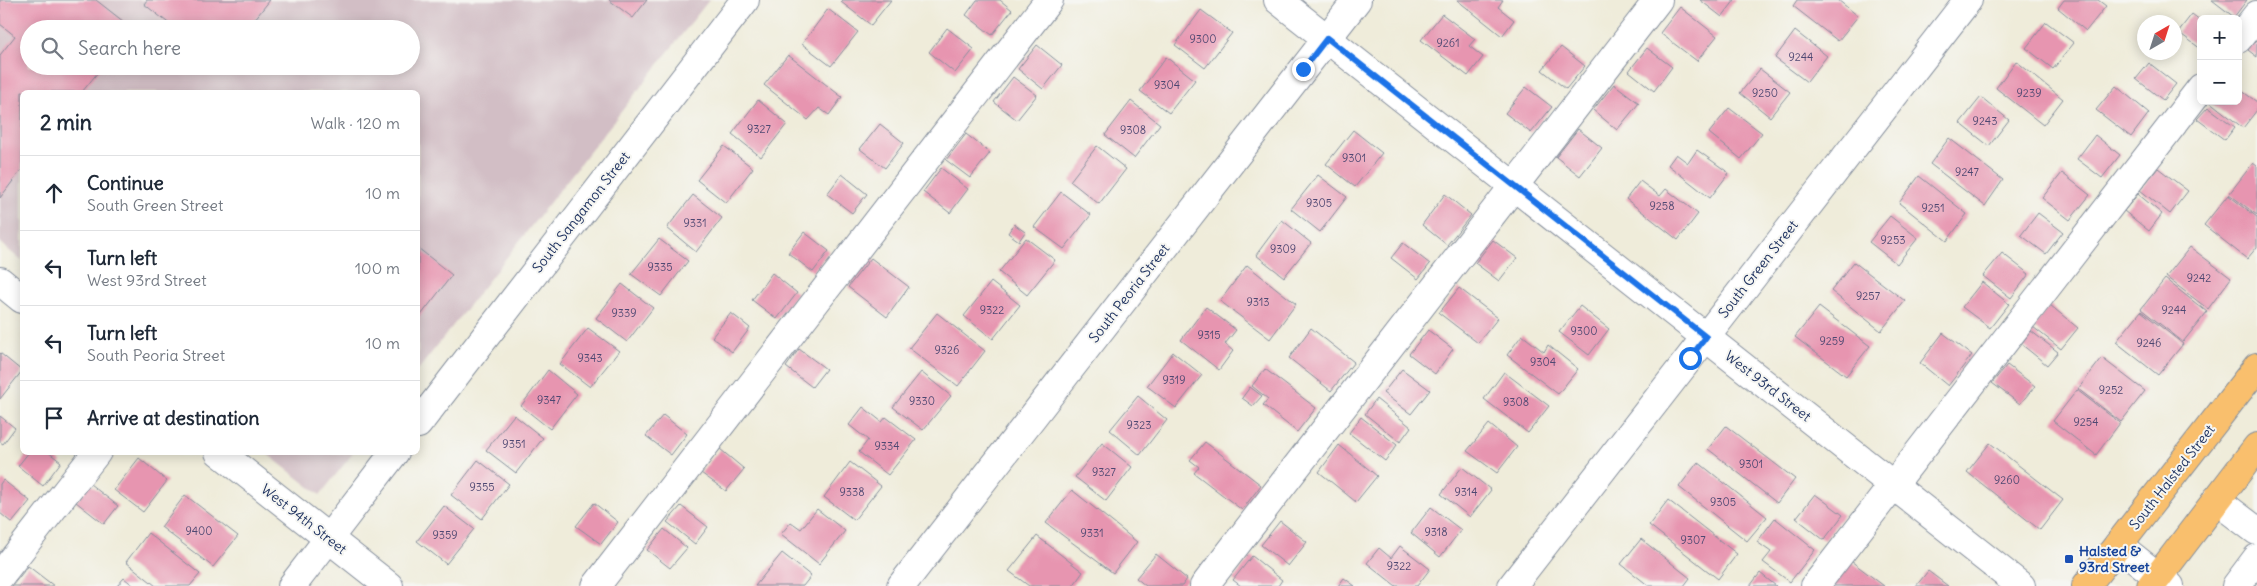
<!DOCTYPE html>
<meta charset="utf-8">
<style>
:root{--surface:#fff;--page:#f2f2f3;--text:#1f2937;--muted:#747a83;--line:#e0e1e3}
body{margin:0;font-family:Delius,sans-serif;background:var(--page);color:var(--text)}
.controls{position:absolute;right:15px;top:15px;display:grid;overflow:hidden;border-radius:8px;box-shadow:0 2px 12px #0003}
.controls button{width:45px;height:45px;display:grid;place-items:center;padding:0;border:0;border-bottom:1px solid var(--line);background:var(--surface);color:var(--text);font:25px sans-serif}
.compass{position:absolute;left:2137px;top:15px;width:45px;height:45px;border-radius:50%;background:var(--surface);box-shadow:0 2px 12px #0003;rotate:39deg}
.stop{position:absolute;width:15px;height:15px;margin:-11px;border:4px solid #1a73e8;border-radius:50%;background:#fff}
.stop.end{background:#1a73e8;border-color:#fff;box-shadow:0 1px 5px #0008}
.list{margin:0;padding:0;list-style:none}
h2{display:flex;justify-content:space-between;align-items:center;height:65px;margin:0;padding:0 20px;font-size:21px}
h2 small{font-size:16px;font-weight:400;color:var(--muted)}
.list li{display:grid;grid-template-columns:32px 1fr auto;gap:15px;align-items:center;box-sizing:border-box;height:75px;padding:0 20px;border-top:1px solid var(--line)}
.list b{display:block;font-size:19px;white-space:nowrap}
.list p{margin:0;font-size:16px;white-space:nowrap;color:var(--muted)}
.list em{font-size:16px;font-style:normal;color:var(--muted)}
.icon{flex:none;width:28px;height:28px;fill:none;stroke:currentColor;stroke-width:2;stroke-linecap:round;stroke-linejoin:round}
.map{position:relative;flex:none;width:2257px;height:586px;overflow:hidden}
.search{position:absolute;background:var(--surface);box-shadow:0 2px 12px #0003;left:20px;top:20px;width:400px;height:55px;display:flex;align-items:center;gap:12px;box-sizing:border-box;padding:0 18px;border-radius:28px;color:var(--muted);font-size:19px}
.panel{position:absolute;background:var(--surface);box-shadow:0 2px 12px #0003;left:20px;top:90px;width:400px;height:365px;border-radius:8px}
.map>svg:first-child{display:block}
</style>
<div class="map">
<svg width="2257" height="586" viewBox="0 0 2257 586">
<rect width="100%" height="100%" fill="#f6f6f2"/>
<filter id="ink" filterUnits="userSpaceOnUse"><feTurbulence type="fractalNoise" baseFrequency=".02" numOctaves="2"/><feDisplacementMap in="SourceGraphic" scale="10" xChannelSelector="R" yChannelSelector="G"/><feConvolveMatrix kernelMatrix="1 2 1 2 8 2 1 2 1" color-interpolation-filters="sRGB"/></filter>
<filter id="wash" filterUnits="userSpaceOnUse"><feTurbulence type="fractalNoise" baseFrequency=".0096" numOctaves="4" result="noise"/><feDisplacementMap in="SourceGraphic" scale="20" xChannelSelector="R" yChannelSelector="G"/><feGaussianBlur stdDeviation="1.12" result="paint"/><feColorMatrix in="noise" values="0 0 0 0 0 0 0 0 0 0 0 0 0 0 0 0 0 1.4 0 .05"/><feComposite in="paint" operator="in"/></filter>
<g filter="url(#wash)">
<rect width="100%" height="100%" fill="#efecda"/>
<!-- industrial -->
<g fill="#d2bec5" fill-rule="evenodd">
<path d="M0,0H709L418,370V92H22V261L0,243ZM29,29H411V66H29Z"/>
<path d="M266,453H353L320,495Z"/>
</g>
<g id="blocks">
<!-- building -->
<g fill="#e795b0">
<path d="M0,0H96L133,29H29V66H103L82,92H22V169L0,198V55L15,36L0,24Z"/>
<path d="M147,0H270L247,29H176L144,4Z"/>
<path d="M609,0H647L633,18Z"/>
<path d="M843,0H891L871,25L841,2Z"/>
<path d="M977,0H1000L1012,10L992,35L966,15Z"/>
<path d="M1457,0H1503L1498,7L1514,20L1502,36Z"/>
<path d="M1700,0H1735L1722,17Z"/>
<path d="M1797,0H1838L1858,16L1838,41L1793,6Z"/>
<path d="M2064,0H2098L2106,6L2086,31L2058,8Z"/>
<path d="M2212,0H2247L2234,17Z"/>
<path d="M1680,7L1717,36L1697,61L1660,33Z"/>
<path d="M828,9L858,32L831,66L802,44Z"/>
<path d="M1201,10L1232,33L1205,68L1175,45Z"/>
<path d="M1442,14L1475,39L1469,46L1483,57L1468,76L1421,40Z"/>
<path d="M2192,14L2201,21V49L2178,32Z"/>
<path d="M2046,22L2074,43L2053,69L2026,48Z"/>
<path d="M947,28L974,49L955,73L929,52Z"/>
<path d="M1795,31L1827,56L1807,82L1775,58Z"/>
<path d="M2257,38V57L2248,50Z"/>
<path d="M1037,45L1062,65L1043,89L1018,69Z"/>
<path d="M1561,47L1585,66L1566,89L1542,70Z"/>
<path d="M1647,48L1672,67L1654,91L1629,71Z"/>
<path d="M788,55L842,97L829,115L819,108L808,120L764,85Z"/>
<path d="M1166,57L1195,80L1169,113L1140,91Z"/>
<path d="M2016,61L2063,99L2043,125L1996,88Z"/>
<path d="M2149,63L2176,84L2163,100L2136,79Z"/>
<path d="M1760,69L1790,92L1770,117L1740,93Z"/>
<path d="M1013,77L1037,95L1017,120L994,102Z"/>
<path d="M1614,84L1639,103L1617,130L1593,110Z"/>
<path d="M2116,86L2149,113L2131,137L2096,110Z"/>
<path d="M1526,87L1552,107L1531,133L1505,113Z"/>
<path d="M2238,88L2257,102V110L2243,128L2209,101H2238Z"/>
<path d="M1981,97L2009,120L1989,146L1960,123Z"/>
<path d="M758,100L787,124L761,157L732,134Z"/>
<path d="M1131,101L1160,124L1134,158L1105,135Z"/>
<path d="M2208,107L2235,127L2225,140L2197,119Z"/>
<path d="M1729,108L1762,133L1741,159L1709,133Z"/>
<path d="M880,124L904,143L885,168L860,149Z"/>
<path d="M1578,129L1602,148L1580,176L1556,157Z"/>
<path d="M1353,130L1382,153L1355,187L1326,164Z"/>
<path d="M966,134L990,153L970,178L946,160Z"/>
<path d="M2095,135L2120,155L2102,178L2077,159Z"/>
<path d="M1949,138L2003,180L1985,206L1930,164Z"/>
<path d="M724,146L753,168L726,203L697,180Z"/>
<path d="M1097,146L1126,169L1099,204L1070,181Z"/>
<path d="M1697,150L1729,173L1710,198L1668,165L1676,154L1688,163Z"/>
<path d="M2253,163L2257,166V215L2229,194Z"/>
<path d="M941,168L968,189L950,213L923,192Z"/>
<path d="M2158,168L2188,191L2170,214L2140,190Z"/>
<path d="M2062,173L2090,195L2070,220L2042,198Z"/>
<path d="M842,174L867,194L852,213L827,194Z"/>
<path d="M1318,175L1347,197L1320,232L1291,209Z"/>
<path d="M1919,176L1967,214L1947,241L1899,203Z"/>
<path d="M1640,181L1660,196L1666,189L1698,214L1678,240L1626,199Z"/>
<path d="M1061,192L1091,215L1064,249L1034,227Z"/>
<path d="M1445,194L1471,215L1447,245L1422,225Z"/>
<path d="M2138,194L2162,214L2149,231L2124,211Z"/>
<path d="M693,195L722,218L696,252L667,228Z"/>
<path d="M2228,195L2257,217V247L2247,259L2204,225Z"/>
<path d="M2038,213L2063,232L2046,254L2021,235Z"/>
<path d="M1890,216L1918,238L1897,264L1869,242Z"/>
<path d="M1282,220L1311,243L1284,277L1256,255Z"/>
<path d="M1014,224L1025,232L1019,241L1008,233Z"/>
<path d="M804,232L829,251L813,272L788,253Z"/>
<path d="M1026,238L1055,260L1027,295L999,272Z"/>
<path d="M659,239L688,261L661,296L631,274Z"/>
<path d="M1493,240L1517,258L1499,281L1475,263Z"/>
<path d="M1403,243L1430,264L1418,279L1391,258Z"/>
<path d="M2190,247L2231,278L2208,309L2166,277Z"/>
<path d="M418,248L452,275L418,319Z"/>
<path d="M2002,253L2029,274L2011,298L1983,276Z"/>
<path d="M871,258L909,287L887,317L848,287Z"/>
<path d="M1854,262L1905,301L1881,331L1831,291Z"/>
<path d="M1247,265L1296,304L1270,339L1220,301Z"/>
<path d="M772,273L797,293L777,319L752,300Z"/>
<path d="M2165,279L2207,312L2183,342L2141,309Z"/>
<path d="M991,282L1020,305L993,339L964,316Z"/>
<path d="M1982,282L2009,304L1990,328L1962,307Z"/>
<path d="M622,284L653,308L627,342L596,318Z"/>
<path d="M1459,288L1498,318L1478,343L1439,313Z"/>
<path d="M2050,305L2078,328L2061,349L2033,327Z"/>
<path d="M1580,306L1609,329L1589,355L1559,332Z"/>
<path d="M1206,307L1236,330L1225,344L1233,351L1219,370L1181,340Z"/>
<path d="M1819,307L1870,346L1846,376L1795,337Z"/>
<path d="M2141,311L2183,344L2158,375L2116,342Z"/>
<path d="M731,313L750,328L732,352L712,337Z"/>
<path d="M937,313L985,351L958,386L909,348Z"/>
<path d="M588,328L619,351L590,387L560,364Z"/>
<path d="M1311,328L1354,362L1331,391L1289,358Z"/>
<path d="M1428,330L1453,349L1435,374L1409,354Z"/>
<path d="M2031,331L2058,352L2047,365L2021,344Z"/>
<path d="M1943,333L1972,355L1948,386L1920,363Z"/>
<path d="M1522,335L1544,352L1548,345L1578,369L1558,394L1507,355Z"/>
<path d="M799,349L826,369L812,387L786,367Z"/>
<path d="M1173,352L1202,375L1176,408L1147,386Z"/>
<path d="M0,353L22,371L0,399Z"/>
<path d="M2102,358L2145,391L2121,422L2078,389Z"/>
<path d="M2007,365L2035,386L2020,404L1992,383Z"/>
<path d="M1265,369L1316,408L1297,432L1263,405L1268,399L1252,386Z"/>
<path d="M1402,369L1430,390L1411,414L1383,393Z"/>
<path d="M548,370L577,394L550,429L521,406Z"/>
<path d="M921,372L951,396L923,430L893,407Z"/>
<path d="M1504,372L1549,406L1528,433L1484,399Z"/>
<path d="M1250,387L1262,396L1253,406L1242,398Z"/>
<path d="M2077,390L2120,423L2096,455L2053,421Z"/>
<path d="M1138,396L1167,420L1140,455L1110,430Z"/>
<path d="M1376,399L1411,427L1400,442L1365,414Z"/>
<path d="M863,407L882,422L886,417L916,440L888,475L859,452L868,440L849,425Z"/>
<path d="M514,415L543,438L516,473L486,450Z"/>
<path d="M663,415L687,434L671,455L646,436Z"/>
<path d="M0,416L15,428L3,444L0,442Z"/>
<path d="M1361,417L1397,445L1385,461L1349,433Z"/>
<path d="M1489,424L1517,447L1497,473L1467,451Z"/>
<path d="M1726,426L1795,479L1777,503L1708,449Z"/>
<path d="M1205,442L1261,485L1242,510L1194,473L1199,467L1190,460Z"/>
<path d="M1102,443L1132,467L1106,501L1075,477Z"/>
<path d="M1990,443L2063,500L2040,530L1967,472Z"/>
<path d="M1339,445L1377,476L1356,502L1319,472Z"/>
<path d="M720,449L744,469L726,491L701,473Z"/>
<path d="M29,452H48L61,462L43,486L18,466Z"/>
<path d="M139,458L167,481L143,512L114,490Z"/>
<path d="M478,460L509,484L482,519L451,495Z"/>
<path d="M850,462L881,486L854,520L824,497Z"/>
<path d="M1698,462L1767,517L1747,541L1679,487Z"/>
<path d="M1462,467L1491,490L1470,517L1441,494Z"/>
<path d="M3,480L30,501L12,523L0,513V484Z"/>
<path d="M90,484L118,506L104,524L76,502Z"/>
<path d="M1072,490L1137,542L1113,573L1046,523Z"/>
<path d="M1815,494L1843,515L1824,540L1796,518Z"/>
<path d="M185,495L238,536L213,567L161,527Z"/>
<path d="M1668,500L1737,554L1718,579L1649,525Z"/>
<path d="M594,503L618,522L601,544L576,526Z"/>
<path d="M444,506L474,529L446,564L417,541Z"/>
<path d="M681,506L708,527L695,544L667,522Z"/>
<path d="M1431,507L1461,530L1440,557L1411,533Z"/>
<path d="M817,509L845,531L819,564L781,534L791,522L801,529Z"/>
<path d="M1775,518L1815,550L1790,582L1763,562L1771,552L1757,542Z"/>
<path d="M1280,521L1307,542L1288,566L1261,545Z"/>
<path d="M664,529L687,548L670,568L647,550Z"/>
<path d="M148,533L200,574L190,586H156L126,562Z"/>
<path d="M1037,536L1083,572L1073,586H1029L1009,571Z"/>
<path d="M1641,539L1690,578L1684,586H1649L1621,564Z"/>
<path d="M1400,546L1430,569L1417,586H1396L1367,563L1379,548L1391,558Z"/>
<path d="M782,553L811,576L803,586H755Z"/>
<path d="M1156,554L1187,579L1182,586H1146L1136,578Z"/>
<path d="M1252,556L1282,580L1278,586H1241L1233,580Z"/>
<path d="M1851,561L1884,586H1831Z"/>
<path d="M28,566L54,586H12Z"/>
<path d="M1928,571L1948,586H1916Z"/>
<path d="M1760,573L1776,586H1750Z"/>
<path d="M124,578L134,586H117Z"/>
<path d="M1344,578L1355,586H1338Z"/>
</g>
</g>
</g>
<g filter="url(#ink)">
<use href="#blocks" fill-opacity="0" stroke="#858e9c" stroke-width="1"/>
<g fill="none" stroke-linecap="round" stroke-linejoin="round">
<!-- minor casing -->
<g stroke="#858e9c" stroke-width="30">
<g id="minor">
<path d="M1278,0L2021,586"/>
<path d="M2238,39L2257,15"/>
<path d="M0,281L22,299"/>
<path d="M418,424L745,0"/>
<path d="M219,452L389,586"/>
<path d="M2216,500L2257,531"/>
<path d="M2118,545L2170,586"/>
<path d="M0,576L97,452"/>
<path d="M292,586L395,452"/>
<path d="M596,586L1049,0"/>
<path d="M901,586L1357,0"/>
<path d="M1204,586L1658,0"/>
<path d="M1512,586L1968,0"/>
<path d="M1815,586L2201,88"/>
<path d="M2236,586L2257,558"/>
</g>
</g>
<!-- major casing -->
<g stroke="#858e9c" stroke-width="30">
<g id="major">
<path d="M2086,586L2257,367"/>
<path d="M2151,586L2257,447"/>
</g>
</g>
<!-- minor -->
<use href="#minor" stroke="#fff" stroke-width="28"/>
<!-- major -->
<use href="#major" stroke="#f9bf6d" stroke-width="28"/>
</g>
</g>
<g fill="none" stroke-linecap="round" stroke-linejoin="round" filter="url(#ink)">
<!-- route -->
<path stroke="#1a73e8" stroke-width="6" d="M1303,69L1327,38L1706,337L1690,358"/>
</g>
<!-- markers -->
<rect fill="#1a4fb4" stroke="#f6f6f2" stroke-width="2" x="2064" y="554" width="10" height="10" rx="2.5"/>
<g text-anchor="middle" stroke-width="4" stroke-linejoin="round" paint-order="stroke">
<!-- number labels -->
<g font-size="11" fill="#4e4872">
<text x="1203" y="43">9300</text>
<text x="1448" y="47">9261</text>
<text x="1801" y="61">9244</text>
<text x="1167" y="89">9304</text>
<text x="1765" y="97">9250</text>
<text x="2029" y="97">9239</text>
<text x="1985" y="125">9243</text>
<text x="759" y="133">9327</text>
<text x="1133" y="134">9308</text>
<text x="1354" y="162">9301</text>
<text x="1967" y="176">9247</text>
<text x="1319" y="207">9305</text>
<text x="1662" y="210">9258</text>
<text x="1933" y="212">9251</text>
<text x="695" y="227">9331</text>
<text x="1893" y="244">9253</text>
<text x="1283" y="253">9309</text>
<text x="660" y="271">9335</text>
<text x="2199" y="282">9242</text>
<text x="1868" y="300">9257</text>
<text x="1258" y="306">9313</text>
<text x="992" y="314">9322</text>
<text x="2174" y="314">9244</text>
<text x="624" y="317">9339</text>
<text x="1584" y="335">9300</text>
<text x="1209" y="339">9315</text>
<text x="1832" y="345">9259</text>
<text x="2149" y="347">9246</text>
<text x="947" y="354">9326</text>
<text x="590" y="362">9343</text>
<text x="1543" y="366">9304</text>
<text x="1174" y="384">9319</text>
<text x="2111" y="394">9252</text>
<text x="549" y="404">9347</text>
<text x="922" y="405">9330</text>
<text x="1516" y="406">9308</text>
<text x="2086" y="426">9254</text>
<text x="1139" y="429">9323</text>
<text x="514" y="448">9351</text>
<text x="887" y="450">9334</text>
<text x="1751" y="468">9301</text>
<text x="1104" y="476">9327</text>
<text x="2007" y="484">9260</text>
<text x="482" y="491">9355</text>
<text x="852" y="496">9338</text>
<text x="1466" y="496">9314</text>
<text x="1723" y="506">9305</text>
<text x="199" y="535">9400</text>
<text x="1436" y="536">9318</text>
<text x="1092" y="537">9331</text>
<text x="445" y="539">9359</text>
<text x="1693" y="544">9307</text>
<text x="1399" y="570">9322</text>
</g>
<!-- street labels -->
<g font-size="14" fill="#1b2f5e" stroke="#f6f6f2">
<text transform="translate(581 212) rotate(-52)" y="5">South Sangamon Street</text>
<text transform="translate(1758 269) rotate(-52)" y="5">South Green Street</text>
<text transform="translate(1129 293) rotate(-52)" y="5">South Peoria Street</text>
<text transform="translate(1768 386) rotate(38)" y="5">West 93rd Street</text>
<text transform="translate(2172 477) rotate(-52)" y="5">South Halsted Street</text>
<text transform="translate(304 519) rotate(38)" y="5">West 94th Street</text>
</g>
<!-- transit labels -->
<g font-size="14" font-weight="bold" fill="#164399" stroke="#f6f6f2" text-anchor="start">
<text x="2079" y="556">Halsted &amp;<tspan x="2079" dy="16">93rd Street</tspan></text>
</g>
</g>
</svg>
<div class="controls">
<button>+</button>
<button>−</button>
</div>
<svg class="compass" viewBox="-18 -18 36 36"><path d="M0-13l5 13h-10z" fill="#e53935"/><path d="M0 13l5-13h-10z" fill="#747a83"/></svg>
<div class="stop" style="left:1690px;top:358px"></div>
<div class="stop end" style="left:1303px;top:69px"></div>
<div class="search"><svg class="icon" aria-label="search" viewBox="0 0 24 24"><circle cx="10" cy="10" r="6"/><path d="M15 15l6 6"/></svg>Search here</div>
<section class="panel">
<h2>2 min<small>Walk · 120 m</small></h2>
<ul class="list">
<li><svg class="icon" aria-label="ahead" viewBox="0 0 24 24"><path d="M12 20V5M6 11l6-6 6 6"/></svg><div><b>Continue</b><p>South Green Street</p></div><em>10 m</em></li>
<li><svg class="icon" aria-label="left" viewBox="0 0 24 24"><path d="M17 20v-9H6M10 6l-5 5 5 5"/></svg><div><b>Turn left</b><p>West 93rd Street</p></div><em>100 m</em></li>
<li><svg class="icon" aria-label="left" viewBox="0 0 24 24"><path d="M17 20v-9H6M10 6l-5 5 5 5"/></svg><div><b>Turn left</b><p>South Peoria Street</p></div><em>10 m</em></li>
<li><svg class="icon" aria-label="arrive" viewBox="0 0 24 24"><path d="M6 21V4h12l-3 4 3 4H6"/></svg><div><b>Arrive at destination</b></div></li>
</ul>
</section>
</div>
